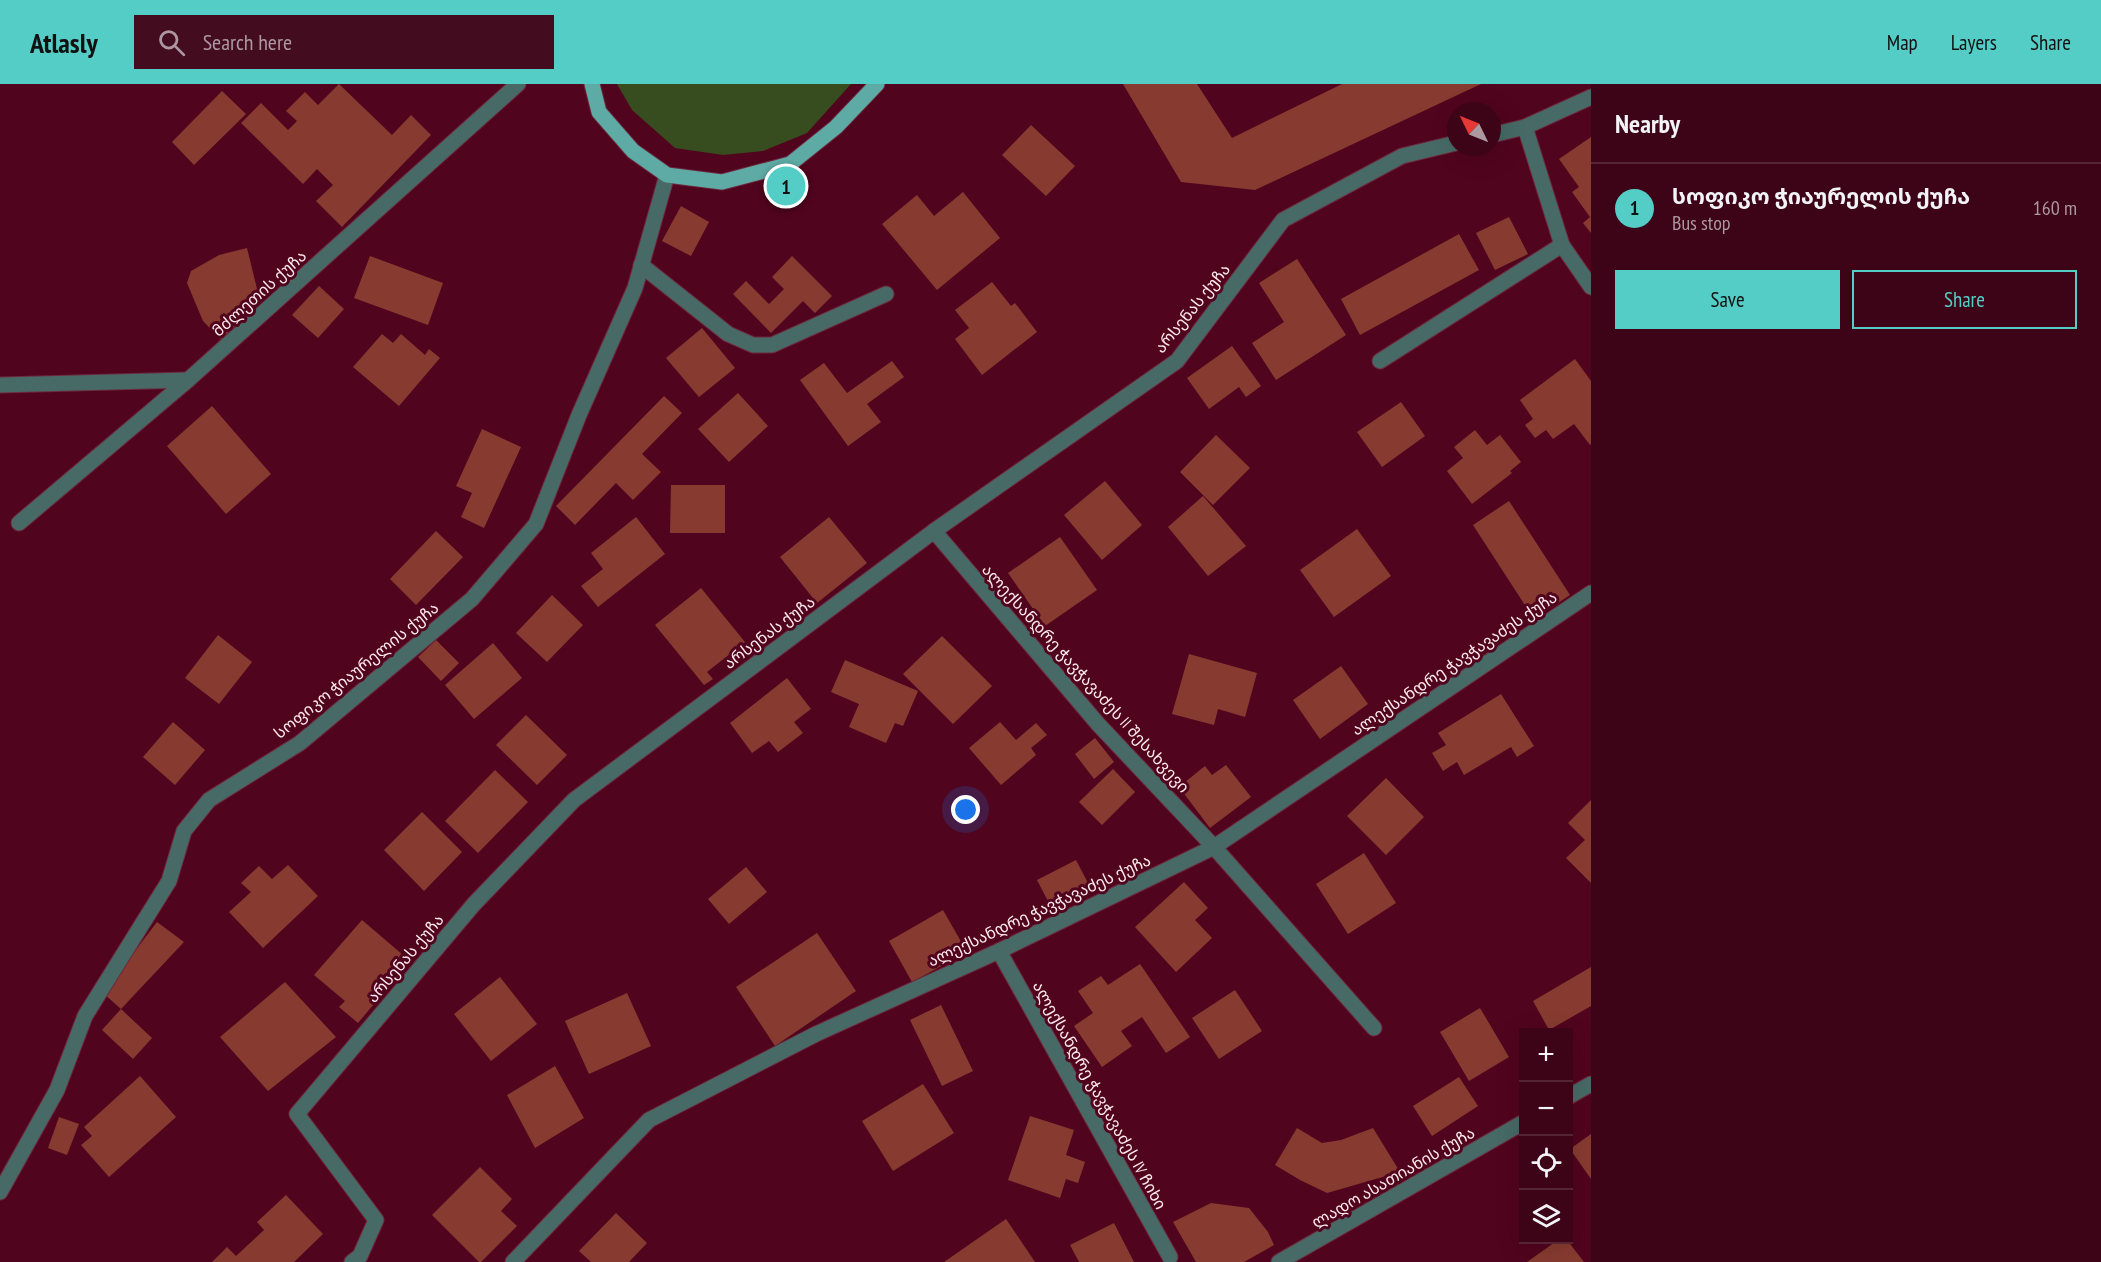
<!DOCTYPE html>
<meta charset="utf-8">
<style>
:root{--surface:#3d0316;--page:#440d1f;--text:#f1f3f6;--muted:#ad98a1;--line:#562535;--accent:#54cdc6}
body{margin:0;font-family:"PT Sans Narrow","Noto Sans Georgian",sans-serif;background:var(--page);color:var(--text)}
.controls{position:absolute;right:18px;bottom:18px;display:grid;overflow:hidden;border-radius:0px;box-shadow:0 6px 24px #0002}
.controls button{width:54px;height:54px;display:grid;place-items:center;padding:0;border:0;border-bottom:2px solid var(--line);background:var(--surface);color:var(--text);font:30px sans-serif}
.compass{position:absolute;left:1447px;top:18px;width:54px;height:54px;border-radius:50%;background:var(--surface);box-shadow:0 6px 24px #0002;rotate:313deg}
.you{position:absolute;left:966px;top:726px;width:21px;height:21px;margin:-15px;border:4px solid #fff;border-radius:50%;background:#1a73e8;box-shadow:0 0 0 9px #1a73e833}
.badge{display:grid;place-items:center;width:39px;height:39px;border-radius:50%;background:var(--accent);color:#111;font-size:20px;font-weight:700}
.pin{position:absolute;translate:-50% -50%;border:3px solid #fff;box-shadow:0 2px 6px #0006}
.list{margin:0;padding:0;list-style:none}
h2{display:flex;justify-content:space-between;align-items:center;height:78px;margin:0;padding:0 24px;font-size:26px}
h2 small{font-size:20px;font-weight:400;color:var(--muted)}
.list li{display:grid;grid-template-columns:39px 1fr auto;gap:18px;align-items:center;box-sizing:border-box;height:90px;padding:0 24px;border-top:2px solid var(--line)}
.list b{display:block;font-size:22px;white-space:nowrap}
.list p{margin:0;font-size:20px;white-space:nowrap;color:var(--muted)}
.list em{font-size:20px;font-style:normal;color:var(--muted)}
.actions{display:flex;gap:12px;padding:18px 24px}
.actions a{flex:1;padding:14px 0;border:2px solid var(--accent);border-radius:0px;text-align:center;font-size:21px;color:var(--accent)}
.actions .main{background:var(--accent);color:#111}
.icon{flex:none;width:33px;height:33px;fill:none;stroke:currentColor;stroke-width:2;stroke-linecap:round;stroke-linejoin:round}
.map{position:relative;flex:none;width:1591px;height:1178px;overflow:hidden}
header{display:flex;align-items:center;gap:36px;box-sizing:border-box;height:84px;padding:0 30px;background:var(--accent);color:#111}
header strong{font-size:28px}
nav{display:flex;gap:33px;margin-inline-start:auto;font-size:21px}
.search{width:420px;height:54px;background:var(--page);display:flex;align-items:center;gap:15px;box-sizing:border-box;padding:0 21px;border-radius:0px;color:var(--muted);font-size:22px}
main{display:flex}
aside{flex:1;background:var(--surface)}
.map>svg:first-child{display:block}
</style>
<header>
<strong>Atlasly</strong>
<div class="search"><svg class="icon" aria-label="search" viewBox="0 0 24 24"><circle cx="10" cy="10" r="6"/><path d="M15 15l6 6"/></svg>Search here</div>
<nav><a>Map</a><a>Layers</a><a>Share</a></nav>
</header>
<main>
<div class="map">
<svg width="1591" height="1178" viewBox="0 0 1591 1178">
<rect width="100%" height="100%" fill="#51041d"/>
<!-- green -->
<path fill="#374c1f" d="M617,0H851L807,49L763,67L723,71L675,64L632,26Z"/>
<!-- building -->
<g fill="#873b30">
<path d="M339,0L392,51L411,31L431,51L342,143L316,117L333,101L317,85L303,100L241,39L261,19L288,46L297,37L286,27L305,8L318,21Z"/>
<path d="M1123,0H1197L1232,54L1342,0H1481L1255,106L1181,98Z"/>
<path d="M222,7L246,30L194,81L172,58Z"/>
<path d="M1031,41L1075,82L1046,112L1002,71Z"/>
<path d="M1591,53V149L1583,139L1590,133L1572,108L1579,103L1559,75Z"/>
<path d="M963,108L1000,154L937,206L882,140L917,111L934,132Z"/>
<path d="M681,122L709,138L691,172L662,157Z"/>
<path d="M1509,133L1528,170L1495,186L1476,149Z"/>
<path d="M1459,150L1479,186L1360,251L1341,215Z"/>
<path d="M247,164L260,217L221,256L203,237L187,199L191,187L219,171Z"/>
<path d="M370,172L443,199L428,241L354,214Z"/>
<path d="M792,172L832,212L815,229L803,217L771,249L733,210L746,197L769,220L784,205L772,193Z"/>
<path d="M1297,175L1346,251L1276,296L1252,259L1284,238L1259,199Z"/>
<path d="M992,198L1011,222L1015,219L1037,248L982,291L955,255L969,244L955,226Z"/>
<path d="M319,202L344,225L318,254L292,231Z"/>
<path d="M702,244L735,284L699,313L666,274Z"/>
<path d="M382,250L393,259L401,250L425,271L429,265L440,274L399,322L353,283Z"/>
<path d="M1232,262L1261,302L1246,313L1239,303L1209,325L1187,294Z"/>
<path d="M1575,275L1591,297V360L1590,361L1574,340L1553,355L1546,346L1535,354L1525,341L1533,335L1520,316Z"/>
<path d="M892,277L904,293L867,320L881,338L848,362L800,296L824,279L847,309Z"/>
<path d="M738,309L768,342L729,378L698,345Z"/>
<path d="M664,312L682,329L642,370L661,388L633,416L616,399L575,441L556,422Z"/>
<path d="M1401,318L1425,352L1382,383L1357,348Z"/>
<path d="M212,322L271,390L226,430L167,362Z"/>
<path d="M482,345L521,363L484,444L461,433L472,409L456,402Z"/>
<path d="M1475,346L1487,361L1500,351L1521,378L1510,387L1512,389L1472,420L1447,387L1463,374L1454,363Z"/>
<path d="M1216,351L1250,384L1213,421L1180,388Z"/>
<path d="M1105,397L1142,441L1102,476L1064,431Z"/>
<path d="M671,401H725V449H670Z"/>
<path d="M1203,412L1246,462L1208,492L1168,443Z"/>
<path d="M1509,417L1570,511L1534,535L1473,441Z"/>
<path d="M636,433L665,470L598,523L581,502L603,485L591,469Z"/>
<path d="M829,433L867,479L817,519L780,473Z"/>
<path d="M1357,445L1391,492L1334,533L1300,486Z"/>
<path d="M436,447L463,473L416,521L390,495Z"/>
<path d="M1060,453L1097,506L1045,542L1008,489Z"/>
<path d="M701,504L745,558L707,588L713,595L704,601L655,541Z"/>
<path d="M552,511L583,541L547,578L516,549Z"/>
<path d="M218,551L252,578L219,620L185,594Z"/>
<path d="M942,552L992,602L953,640L903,590Z"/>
<path d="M436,556L459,579L441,597L418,573Z"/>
<path d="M493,559L522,594L474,635L445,601Z"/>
<path d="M1189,570L1257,589L1245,633L1218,625L1214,641L1172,630Z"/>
<path d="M845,576L918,607L903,642L895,639L886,659L849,643L859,620L831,608Z"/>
<path d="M1341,582L1368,620L1320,655L1293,616Z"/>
<path d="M787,594L811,625L794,638L803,649L778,668L769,657L752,669L730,639Z"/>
<path d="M1501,610L1534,662L1517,673L1511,663L1464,691L1457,678L1443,687L1432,669L1446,661L1438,649Z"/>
<path d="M526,631L567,671L537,701L496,661Z"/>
<path d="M173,638L205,666L175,701L143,673Z"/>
<path d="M1000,638L1016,656L1036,639L1047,651L1031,664L1036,671L1001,701L969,664Z"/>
<path d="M1095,654L1114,678L1094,695L1075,670Z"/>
<path d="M1226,681L1251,713L1210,744L1179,703L1205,682L1212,691Z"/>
<path d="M1113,685L1135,708L1102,741L1079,718Z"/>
<path d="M495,686L528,718L478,769L445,737Z"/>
<path d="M1386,694L1424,733L1386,771L1347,732Z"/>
<path d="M1591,716V799L1566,774L1585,756L1568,739Z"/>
<path d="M422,728L462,768L424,807L384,766Z"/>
<path d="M1364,769L1396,819L1348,850L1316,800Z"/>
<path d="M1076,776L1089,801L1050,821L1037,796Z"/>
<path d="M288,781L318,812L263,864L229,828L251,808L241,799L259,782L272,795Z"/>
<path d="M746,783L767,808L729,840L708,815Z"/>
<path d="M1184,798L1208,824L1195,836L1212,854L1176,888L1135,843Z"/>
<path d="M943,826L967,868L912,898L889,857Z"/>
<path d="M362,836L410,877L358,939L339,923L345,917L314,891Z"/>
<path d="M157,838L184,858L121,925L103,909Z"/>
<path d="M817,849L856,907L775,962L736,903Z"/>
<path d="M1140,880L1190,953L1166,969L1142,933L1121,947L1132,962L1102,983L1074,942L1093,929L1078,907L1101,892L1108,901Z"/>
<path d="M1591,883V922L1549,946L1533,917Z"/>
<path d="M500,893L537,940L491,977L454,930Z"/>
<path d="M285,898L336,953L268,1007L220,953Z"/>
<path d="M1235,906L1262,947L1219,975L1192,934Z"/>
<path d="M627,909L651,962L589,990L565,937Z"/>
<path d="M941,921L973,987L942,1002L910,936Z"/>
<path d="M1480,924L1509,973L1469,997L1440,948Z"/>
<path d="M121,925L152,954L133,975L102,946Z"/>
<path d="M555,982L584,1034L535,1064L507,1011Z"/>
<path d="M140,992L176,1033L109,1093L81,1061L92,1052L84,1043Z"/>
<path d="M1459,993L1478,1022L1432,1052L1413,1022Z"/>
<path d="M923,1000L954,1049L893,1087L862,1037Z"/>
<path d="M1030,1032L1074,1046L1066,1071L1085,1078L1078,1099L1066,1095L1060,1114L1008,1096Z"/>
<path d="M59,1033L79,1040L67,1071L48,1064Z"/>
<path d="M1297,1044L1322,1059L1341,1056L1373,1044L1400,1088L1327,1109L1300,1096L1275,1081Z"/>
<path d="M1591,1050V1095L1570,1065Z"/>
<path d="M480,1083L512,1115L501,1127L517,1142L481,1178H479L432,1131Z"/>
<path d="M286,1111L323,1150L294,1178H212L227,1163L236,1172L264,1146L257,1138Z"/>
<path d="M1211,1119L1249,1124L1268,1148L1274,1161L1244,1178H1196L1173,1138Z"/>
<path d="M616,1129L647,1159L629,1178H591L579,1167Z"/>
<path d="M1006,1135L1035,1178H944Z"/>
<path d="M1114,1139L1134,1178H1079L1070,1161Z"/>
<path d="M1558,1156H1567L1584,1178H1527Z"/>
</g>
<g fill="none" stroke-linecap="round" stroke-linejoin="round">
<!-- minor casing -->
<g stroke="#6d293e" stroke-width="17">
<g id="minor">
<path d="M1525,43L1562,161L1591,203"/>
<path d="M1492,51L1525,43L1591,13"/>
<path d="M641,181L728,250L753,261H772L886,210"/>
<path d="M1380,277L1562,161"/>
<path d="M0,301L188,296"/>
<path d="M19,439L188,296L518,0"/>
<path d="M934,447L1098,640L1214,763L1374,944"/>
<path d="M999,867L1170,1173"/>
<path d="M1568,1013L1591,1000"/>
<path d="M0,1108L57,1006L85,932L169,797L184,747L209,716L300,659L472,515L536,440L579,331L635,204L667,91"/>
<path d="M352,1178L360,1172L376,1136L297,1030L474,820L574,716L934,447L1177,277L1283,136L1402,72L1456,59"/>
<path d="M513,1178L649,1036L816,950L999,867L1214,763L1591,509"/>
<path d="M1279,1178L1524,1038"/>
</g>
</g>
<!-- major casing -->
<g stroke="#6d293e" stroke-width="17">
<path id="major" d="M592,0L599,28L633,67L667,91L722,98L790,80L836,43L877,0"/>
</g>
<!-- minor -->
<use href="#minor" stroke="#476a67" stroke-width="15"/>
<!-- major -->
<use href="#major" stroke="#5eaaa4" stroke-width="15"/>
</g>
<g text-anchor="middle" stroke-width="6" stroke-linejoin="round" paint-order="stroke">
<!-- street labels -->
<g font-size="16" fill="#ffebee" stroke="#51041d">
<text transform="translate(259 209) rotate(-42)" y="6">მძლეთის ქუჩა</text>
<text transform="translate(1192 224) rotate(-51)" y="6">არსენას ქუჩა</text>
<text transform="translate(769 548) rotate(-37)" y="6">არსენას ქუჩა</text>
<text transform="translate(1454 579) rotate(-34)" y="6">ალექსანდრე ჭავჭავაძეს ქუჩა</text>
<text transform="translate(356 586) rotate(-39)" y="6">სოფიკო ჭიაურელის ქუჩა</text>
<text transform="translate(1086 594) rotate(48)" y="6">ალექსანდრე ჭავჭავაძეს II შესახვევი</text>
<text transform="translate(1039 826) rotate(-25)" y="6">ალექსანდრე ჭავჭავაძეს ქუჩა</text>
<text transform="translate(405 874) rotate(-50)" y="6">არსენას ქუჩა</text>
<text transform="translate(1100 1011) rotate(61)" y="6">ალექსანდრე ჭავჭავაძეს IV ჩიხი</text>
<text transform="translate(1393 1093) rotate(-30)" y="6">ლადო ასათიანის ქუჩა</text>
</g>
</g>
</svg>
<div class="controls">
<button>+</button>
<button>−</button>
<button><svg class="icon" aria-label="locate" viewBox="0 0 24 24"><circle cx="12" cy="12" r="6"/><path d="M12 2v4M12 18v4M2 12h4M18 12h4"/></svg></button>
<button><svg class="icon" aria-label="layers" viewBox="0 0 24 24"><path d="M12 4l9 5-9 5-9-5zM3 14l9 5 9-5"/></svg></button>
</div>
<svg class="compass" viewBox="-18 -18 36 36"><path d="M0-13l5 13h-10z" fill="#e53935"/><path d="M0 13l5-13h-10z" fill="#ad98a1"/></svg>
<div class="you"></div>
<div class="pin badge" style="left:786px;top:102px">1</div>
</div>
<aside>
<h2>Nearby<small></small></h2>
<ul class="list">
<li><span class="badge">1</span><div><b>სოფიკო ჭიაურელის ქუჩა</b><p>Bus stop</p></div><em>160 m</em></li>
</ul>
<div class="actions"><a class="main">Save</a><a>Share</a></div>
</aside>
</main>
